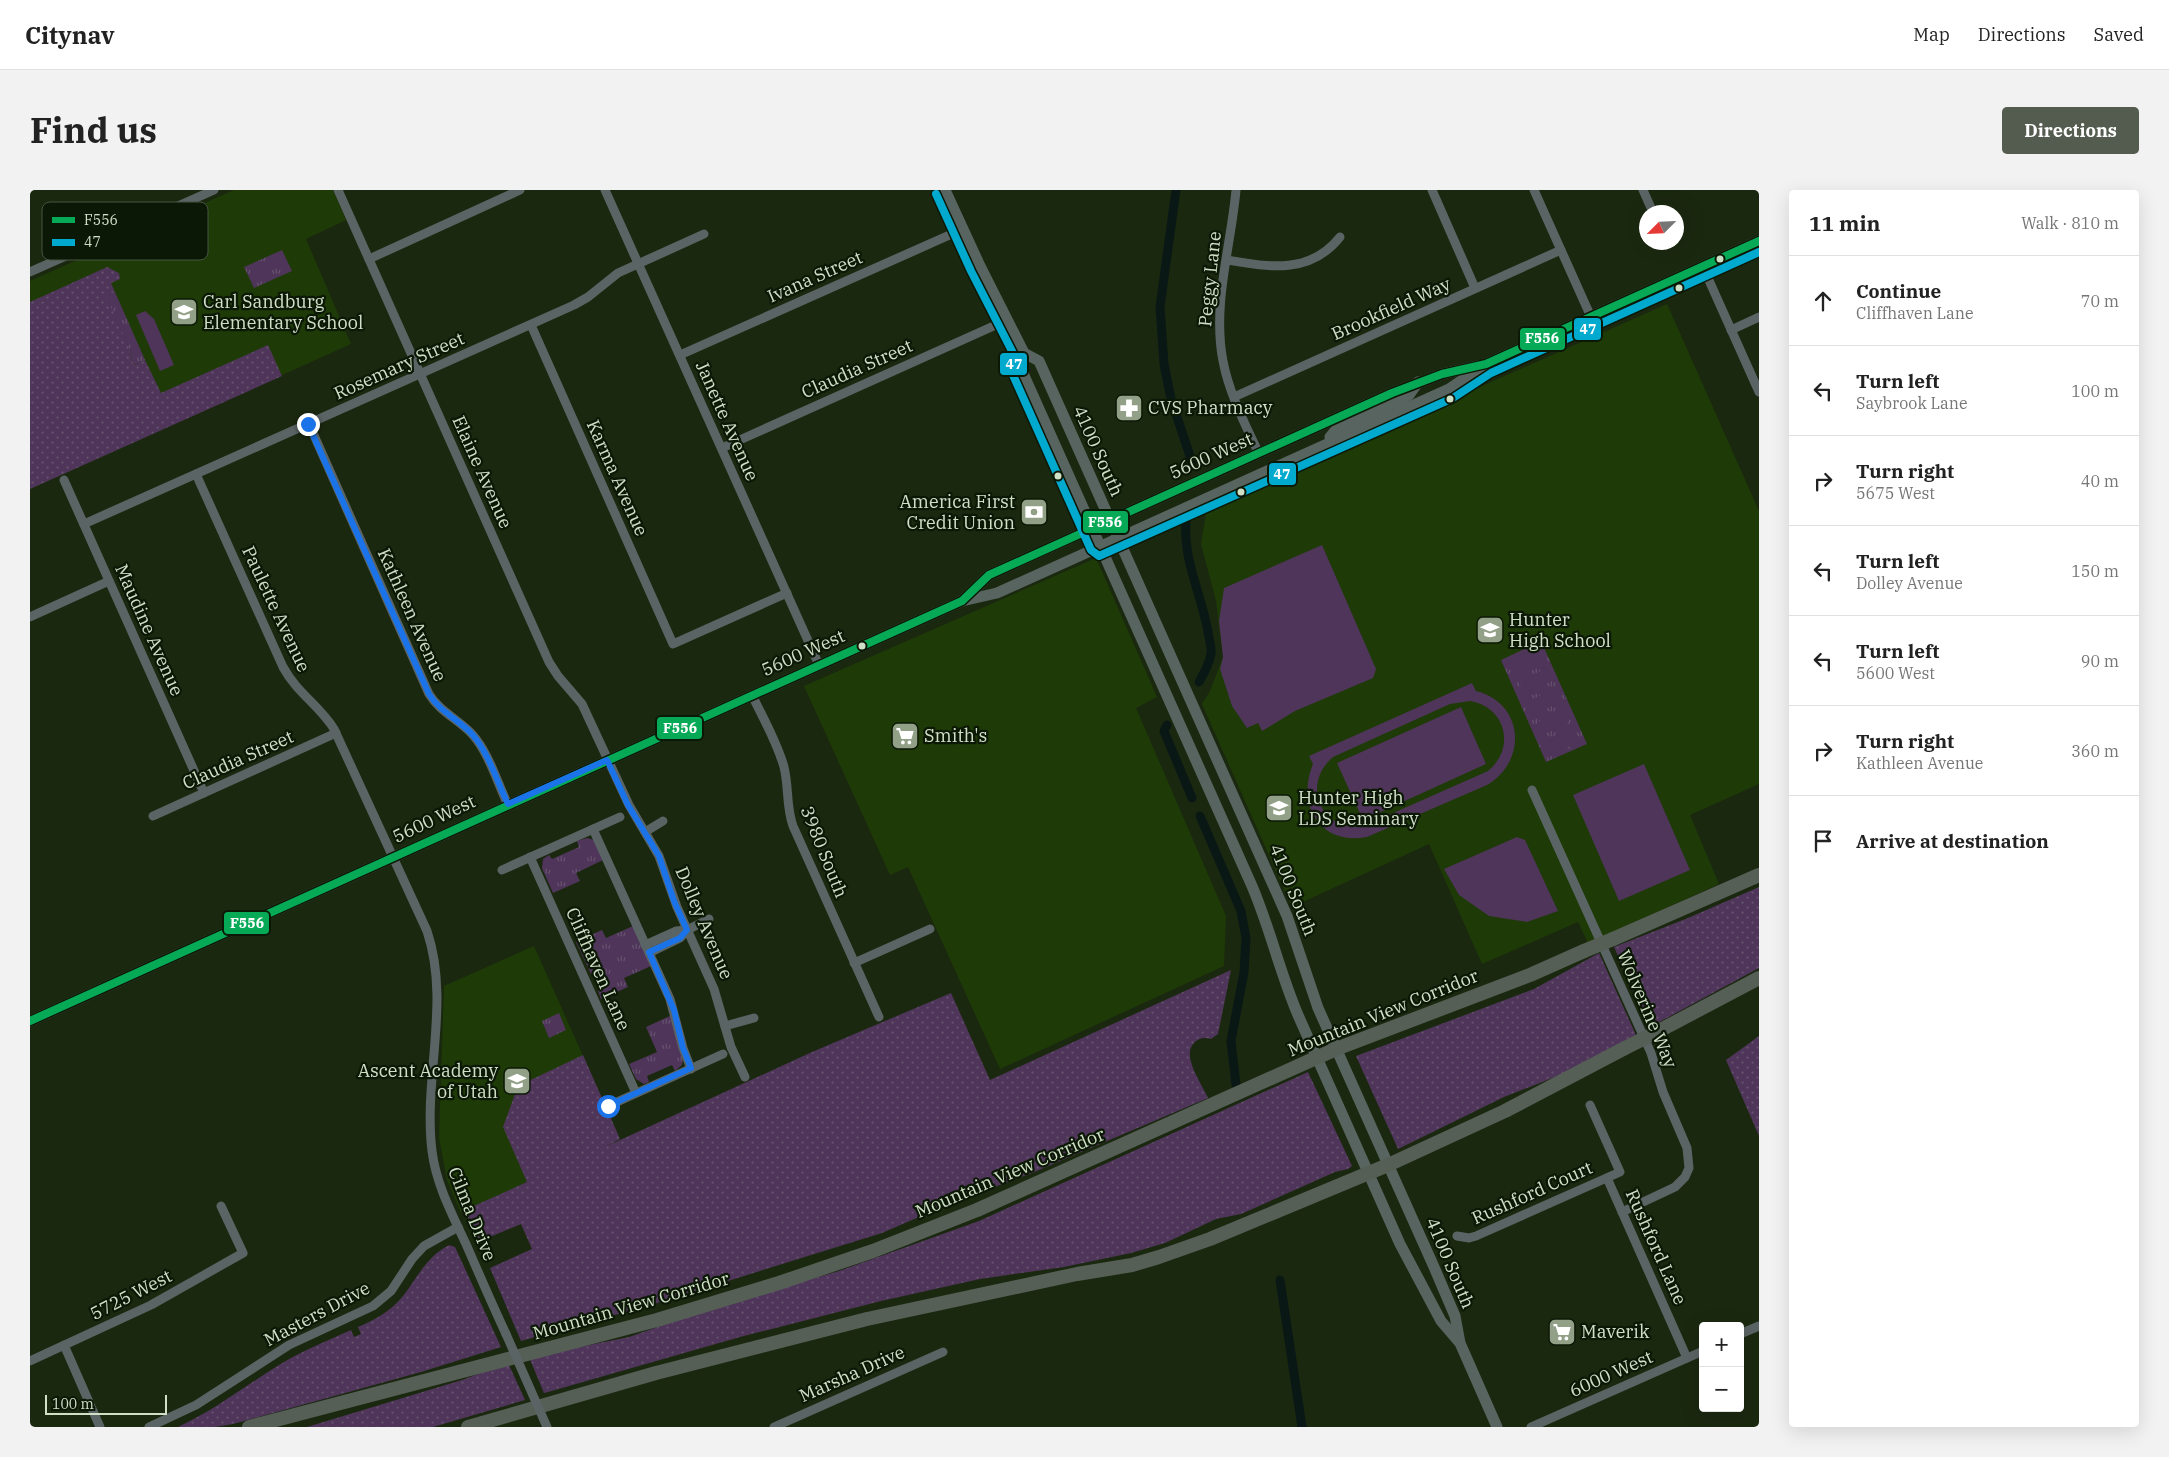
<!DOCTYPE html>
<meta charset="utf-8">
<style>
:root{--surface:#fff;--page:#f2f2f2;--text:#222;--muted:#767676;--line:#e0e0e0;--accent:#545b4f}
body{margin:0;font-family:"IBM Plex Serif",serif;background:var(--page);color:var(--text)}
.controls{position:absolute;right:15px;bottom:15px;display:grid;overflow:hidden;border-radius:5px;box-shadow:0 5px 20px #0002}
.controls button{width:45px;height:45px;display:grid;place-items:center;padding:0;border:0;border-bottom:1px solid var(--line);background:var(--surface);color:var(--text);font:25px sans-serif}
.compass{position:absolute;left:1609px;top:15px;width:45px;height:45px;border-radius:50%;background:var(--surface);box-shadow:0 5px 20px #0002;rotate:246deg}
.scale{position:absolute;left:15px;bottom:12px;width:122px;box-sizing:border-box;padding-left:5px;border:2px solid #d0e0c7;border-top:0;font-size:14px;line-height:18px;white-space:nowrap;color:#d0e0c7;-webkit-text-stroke:4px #0c1806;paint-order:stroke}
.stop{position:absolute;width:15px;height:15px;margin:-11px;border:4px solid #1a73e8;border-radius:50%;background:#fff}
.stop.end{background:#1a73e8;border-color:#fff;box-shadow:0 1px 5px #0008}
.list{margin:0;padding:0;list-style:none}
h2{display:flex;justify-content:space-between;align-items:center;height:65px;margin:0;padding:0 20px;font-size:21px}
h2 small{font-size:16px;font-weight:400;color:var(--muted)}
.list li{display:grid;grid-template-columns:32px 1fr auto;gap:15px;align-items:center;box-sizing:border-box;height:90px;padding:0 20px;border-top:1px solid var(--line)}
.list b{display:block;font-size:19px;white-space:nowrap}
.list p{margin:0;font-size:16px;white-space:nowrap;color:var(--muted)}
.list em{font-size:16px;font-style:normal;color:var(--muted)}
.icon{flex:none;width:28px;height:28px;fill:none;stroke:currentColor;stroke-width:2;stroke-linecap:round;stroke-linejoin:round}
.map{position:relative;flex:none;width:1729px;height:1237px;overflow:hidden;border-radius:5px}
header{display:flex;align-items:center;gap:30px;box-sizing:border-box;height:70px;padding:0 25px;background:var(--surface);border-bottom:1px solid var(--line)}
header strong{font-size:24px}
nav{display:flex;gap:28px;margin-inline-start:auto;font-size:18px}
.intro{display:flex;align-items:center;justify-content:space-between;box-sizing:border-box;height:120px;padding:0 30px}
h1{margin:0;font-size:35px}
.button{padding:12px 22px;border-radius:5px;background:var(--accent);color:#fff;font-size:18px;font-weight:700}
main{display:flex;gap:30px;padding:0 30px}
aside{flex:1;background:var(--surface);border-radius:5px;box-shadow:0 5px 20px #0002}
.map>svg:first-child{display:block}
</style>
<header>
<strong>Citynav</strong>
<nav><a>Map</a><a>Directions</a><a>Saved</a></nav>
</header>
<div class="intro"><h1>Find us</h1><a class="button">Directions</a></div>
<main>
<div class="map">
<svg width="1729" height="1237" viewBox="0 0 1729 1237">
<defs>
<pattern id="grass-dots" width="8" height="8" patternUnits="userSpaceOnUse" patternTransform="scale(1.25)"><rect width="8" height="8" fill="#4e3559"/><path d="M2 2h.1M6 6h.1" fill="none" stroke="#66526f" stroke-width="1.8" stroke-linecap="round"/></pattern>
<pattern id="park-tufts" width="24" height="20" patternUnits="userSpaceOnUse" patternTransform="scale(1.25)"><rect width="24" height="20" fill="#4e3559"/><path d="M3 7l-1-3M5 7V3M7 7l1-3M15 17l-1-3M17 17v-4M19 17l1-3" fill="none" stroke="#66526f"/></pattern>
</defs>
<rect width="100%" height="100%" fill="#1b2810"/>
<!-- built -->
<g fill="#1e3a07">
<path d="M204,0H303L316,30L276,49L321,154L0,299V91Z"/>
<path d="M1637,114L1729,321V594L1660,625L1689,694L1558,753L1548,732L1452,774L1399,654L1262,717L1172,514L1180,501L1193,467L1186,411L1171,354L1177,318Z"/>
<path d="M1066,368L1127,507L1106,518L1196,726L1194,776L970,879L878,677L860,685L774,496Z"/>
<path d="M504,756L590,949L431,1023L417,990L409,948L414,796Z"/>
</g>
<!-- grass -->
<g fill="url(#grass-dots)">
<path d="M77,77L89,83L90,89L81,93L85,102L77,106L102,164L100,165L104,175L115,170L131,203L238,155L252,186L0,299V112Z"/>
<path d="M1729,697V778L1620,837L1584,757L1658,728Z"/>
<path d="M1569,763L1606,845L1530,885L1474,907L1368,959L1326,866L1504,799Z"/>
<path d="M1201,780L1188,844L1181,849C1174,847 1168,848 1163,854C1152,867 1172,894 1178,908L1002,983L921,1013L852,1043L624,1114L491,1151L460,1078L502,1059L491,1034L448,1052L435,1020L497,992L473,937L488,896L553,865L590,949L577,956L782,862L921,803L960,890Z"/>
<path d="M1729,846V946L1696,870Z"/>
<path d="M1278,882L1322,976L1318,979L1305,982L1211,1024L1186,1029L1135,1053L1101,1063L1034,1077L950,1089L851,1111L710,1147L518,1202L514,1203L499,1167L599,1147L685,1117L809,1081L949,1031Z"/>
<path d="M419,1055L425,1057L471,1157L391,1182L203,1234L185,1237H148C185,1220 215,1196 249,1175C271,1161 297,1151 321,1140L324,1147L331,1144L328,1137C345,1130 361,1121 373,1106C388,1087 396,1067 419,1055Z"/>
<path d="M478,1173L495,1210L403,1237H277L432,1190Z"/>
</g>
<!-- park -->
<g fill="url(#park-tufts)">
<path d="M252,60L262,81L224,98L214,77Z"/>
<path d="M85,102L115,170L104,175L100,165L102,164L76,106Z"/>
<path d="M1511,451L1557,554L1516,572L1471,470Z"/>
<path d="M557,648L564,650L573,670L546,683L550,691L523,703L512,678L513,669L519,665L522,669L549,657L547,651Z"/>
<path d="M603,736L621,776L594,788L598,797L571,809L568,801L575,798L567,781L561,784L546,752L572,740L576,748Z"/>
<path d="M529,823L536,840L519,848L512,831Z"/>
<path d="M642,825L653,870L652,875L645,881L642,875L617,886L619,892L614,894L606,889L599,874L627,862L616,837Z"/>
</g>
<!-- pitch -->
<g fill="#4e3559" fill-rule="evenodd">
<path d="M115,121L124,129L144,175L130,181L106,125Z"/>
<path d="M1292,355L1346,479L1343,488L1265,521L1232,541L1228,533L1217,538L1202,516L1190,479L1193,467L1189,431L1194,398Z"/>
<path d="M1506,459L1511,471L1485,483L1480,470Z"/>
<path d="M1515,479L1521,491L1494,503L1489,491Z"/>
<path d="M1442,493L1446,501C1494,513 1498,571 1457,595L1337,647C1290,656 1266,615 1283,574L1279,566ZM1440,511C1476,517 1486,558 1458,581L1334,636C1292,643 1270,595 1303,567L1420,514Z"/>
<path d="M1524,500L1530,512L1503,524L1498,511Z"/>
<path d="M1431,517L1456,574L1333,630L1307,573Z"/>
<path d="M1533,520L1539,532L1512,544L1507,532Z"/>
<path d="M1542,541L1548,553L1521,565L1516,552Z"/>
<path d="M1614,574L1660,680L1589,711L1543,605Z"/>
<path d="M1487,647L1495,650L1528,721L1497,732L1459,726L1429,705L1414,679Z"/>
</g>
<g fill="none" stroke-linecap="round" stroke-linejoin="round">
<!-- canal -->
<g stroke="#091815" stroke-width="9">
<path d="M1146,0L1130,117L1134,174L1141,209L1162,272"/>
<path d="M1156,333C1153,370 1172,406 1178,442C1179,449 1182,458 1181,464C1179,475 1174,483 1169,492"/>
<path d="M1137,535L1134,541L1162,608"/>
<path d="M1170,626L1211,721L1216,748L1214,782L1201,851L1206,895"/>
<path d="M1250,1090L1272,1237"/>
</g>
<!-- minor -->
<g stroke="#5b6464" stroke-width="9">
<path d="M308,0L519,472L528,486L552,514L599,615L629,666L647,717L684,799L701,857L715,887"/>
<path d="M575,0L789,475"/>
<path d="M1206,0C1201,56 1182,115 1193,171C1199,203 1215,234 1229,264"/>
<path d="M1402,0L1445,98"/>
<path d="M1504,0L1561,127"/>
<path d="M1613,0L1621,18"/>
<path d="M339,69L490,0"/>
<path d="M1197,70C1238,77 1280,85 1310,47"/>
<path d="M1673,77L1729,202"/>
<path d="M0,82L184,0"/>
<path d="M501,135L643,454L757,403"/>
<path d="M1701,140L1729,127"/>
<path d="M650,165L933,39"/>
<path d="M1204,207L1531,60"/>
<path d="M279,234L399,504C410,522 428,529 442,544C459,563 467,592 478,615"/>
<path d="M692,258L977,130"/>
<path d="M166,284L253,477C267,503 290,516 304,539L397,741C421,812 393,888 402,961C406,994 422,1024 436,1054C449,1084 462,1114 476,1144"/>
<path d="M34,290L174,603"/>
<path d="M54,334L544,115L558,107L588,83L674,44"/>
<path d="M0,427L79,391"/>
<path d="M722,505C733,528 747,552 754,577C759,597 756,617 763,636L849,827"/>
<path d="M1502,600L1621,863L1633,902L1657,958L1659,978L1655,987L1645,997L1592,1022"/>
<path d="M123,626L306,543"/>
<path d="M563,639L640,809L653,858L661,879"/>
<path d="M615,642L633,631"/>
<path d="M500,667L606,903"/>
<path d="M472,680L590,627"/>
<path d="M615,755L646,741L657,740L679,729"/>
<path d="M619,763L650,748L657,740"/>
<path d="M824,773L900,739"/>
<path d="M695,836L724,828"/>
<path d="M578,916L693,864"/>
<path d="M1577,988L1657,1168"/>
<path d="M1427,1046L1439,1048L1446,1046L1590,982L1560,915"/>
<path d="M1710,1144L1729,1136"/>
<path d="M34,1155L70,1237"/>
<path d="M0,1171L121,1115L213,1063L191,1016"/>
<path d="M119,1237L166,1215L259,1155L343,1116L361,1101L382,1069L394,1056L428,1037"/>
<path d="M744,1237L913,1162"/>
<path d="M1501,1237L1673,1161"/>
</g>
<!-- major -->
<g stroke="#57645f" stroke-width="11">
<path d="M915,0L950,76L994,163L1009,171L1235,677L1257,726L1288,818L1404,1077L1425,1126L1430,1153L1467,1237"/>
<path d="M994,163L992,181L1222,696C1240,738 1250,783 1268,825L1370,1054L1411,1131L1429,1152"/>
<path d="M1302,251L1300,247L1305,241L1367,213L1379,205L1388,192"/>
<path d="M932,411L959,385L1362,203L1412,184L1447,176"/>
<path d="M0,831L932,411L967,403L1419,199L1456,174L1729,51"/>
</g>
<!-- highway -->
<g stroke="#555f56" stroke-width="14">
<path d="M1583,749L1729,685"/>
<path d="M1623,844L1729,788"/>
<path d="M219,1237L627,1130L749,1093L843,1061L947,1020L1306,859L1500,785L1554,761"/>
<path d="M438,1237L626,1183L837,1129L1047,1084L1102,1075L1129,1067L1180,1049L1358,975L1475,921L1595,858"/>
</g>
<!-- minor-bridge -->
<path stroke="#5b6464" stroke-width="9" d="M476,1144L517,1237"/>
<!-- highway-bridge -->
<g stroke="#555f56" stroke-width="14">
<path d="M1554,761L1583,749"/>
<path d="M1595,858L1623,844"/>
</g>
<!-- bus-1 casing -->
<g stroke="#0c1806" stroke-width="11">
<path id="bus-1" d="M0,831L932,411L959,385L1362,203L1412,184L1456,174L1729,51"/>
</g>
<!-- bus-2 casing -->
<g stroke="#0c1806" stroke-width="11">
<path id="bus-2" d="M906,4L941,81L984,165L983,185L1061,360L1069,366L1423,208L1461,183L1729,62"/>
</g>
<!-- bus-1 -->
<use href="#bus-1" stroke="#06aa56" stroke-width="8"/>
<!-- bus-2 -->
<use href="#bus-2" stroke="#00a9ce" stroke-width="8"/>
</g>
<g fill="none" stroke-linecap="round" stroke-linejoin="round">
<!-- route -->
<path stroke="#1a73e8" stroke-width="6" d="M278,234L399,504C410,522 428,529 442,544C459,563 467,592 478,614L577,570L598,615L629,666L644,711L657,740L650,748L619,762L644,820L653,858L661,878L578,916"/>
</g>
<!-- icons -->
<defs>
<g id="school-square" transform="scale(1.4375)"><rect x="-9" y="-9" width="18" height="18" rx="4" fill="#91a087" stroke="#0c1806"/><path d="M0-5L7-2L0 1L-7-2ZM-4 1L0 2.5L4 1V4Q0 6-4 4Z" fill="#fff"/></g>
<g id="pharmacy-square" transform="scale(1.4375)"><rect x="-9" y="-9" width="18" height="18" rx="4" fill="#91a087" stroke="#0c1806"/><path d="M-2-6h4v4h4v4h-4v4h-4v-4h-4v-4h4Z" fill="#fff"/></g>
<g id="bank-square" transform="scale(1.4375)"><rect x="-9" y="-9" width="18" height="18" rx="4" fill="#91a087" stroke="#0c1806"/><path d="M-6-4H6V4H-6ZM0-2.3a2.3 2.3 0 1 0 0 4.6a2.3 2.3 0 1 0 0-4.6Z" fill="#fff"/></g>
<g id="supermarket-square" transform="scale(1.4375)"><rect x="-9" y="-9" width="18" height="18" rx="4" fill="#91a087" stroke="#0c1806"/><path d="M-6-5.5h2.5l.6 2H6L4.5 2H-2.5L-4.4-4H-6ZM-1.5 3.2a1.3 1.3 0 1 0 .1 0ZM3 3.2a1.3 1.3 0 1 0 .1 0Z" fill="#fff"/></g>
</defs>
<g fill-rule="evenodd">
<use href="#school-square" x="154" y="122"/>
<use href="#pharmacy-square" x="1099" y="218"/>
<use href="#bank-square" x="1004" y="322"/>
<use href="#school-square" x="1460" y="440"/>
<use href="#supermarket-square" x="875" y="546"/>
<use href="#school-square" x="1249" y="618"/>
<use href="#school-square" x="487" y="891"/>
<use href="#supermarket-square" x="1532" y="1142"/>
</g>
<!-- markers -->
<g fill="#d0e0c7" stroke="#0c1806" stroke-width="2">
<circle cx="1690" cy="69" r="4.5"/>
<circle cx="1649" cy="98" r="4.5"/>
<circle cx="1420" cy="209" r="4.5"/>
<circle cx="1028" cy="286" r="4.5"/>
<circle cx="1211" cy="302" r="4.5"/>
<circle cx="832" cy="456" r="4.5"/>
</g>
<g text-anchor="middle" stroke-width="4.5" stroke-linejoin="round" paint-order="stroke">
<!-- street labels -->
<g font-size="18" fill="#d0e0c7" stroke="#0c1806">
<text transform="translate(785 87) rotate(-24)" y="6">Ivana Street</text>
<text transform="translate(1180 89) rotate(-84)" y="6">Peggy Lane</text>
<text transform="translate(1361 119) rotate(-24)" y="6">Brookfield Way</text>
<text transform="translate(369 176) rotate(-24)" y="6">Rosemary Street</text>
<text transform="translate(827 179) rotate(-24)" y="6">Claudia Street</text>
<text transform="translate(697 231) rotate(66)" y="6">Janette Avenue</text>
<text transform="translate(1068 261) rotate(66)" y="6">4100 South</text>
<text transform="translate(1181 266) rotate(-24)" y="6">5600 West</text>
<text transform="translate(452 282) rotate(66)" y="6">Elaine Avenue</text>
<text transform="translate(587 288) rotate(66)" y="6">Karma Avenue</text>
<text transform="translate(246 419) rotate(65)" y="6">Paulette Avenue</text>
<text transform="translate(382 425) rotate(66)" y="6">Kathleen Avenue</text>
<text transform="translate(119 440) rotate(66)" y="6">Maudine Avenue</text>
<text transform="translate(773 463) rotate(-24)" y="6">5600 West</text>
<text transform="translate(208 570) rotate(-24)" y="6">Claudia Street</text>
<text transform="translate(404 629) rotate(-25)" y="6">5600 West</text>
<text transform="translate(794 662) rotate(68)" y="6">3980 South</text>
<text transform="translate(1263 700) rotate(68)" y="6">4100 South</text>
<text transform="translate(674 733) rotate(67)" y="6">Dolley Avenue</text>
<text transform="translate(568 779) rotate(66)" y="6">Cliffhaven Lane</text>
<text transform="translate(1617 819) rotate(67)" y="6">Wolverine Way</text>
<text transform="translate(1353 823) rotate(-22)" y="6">Mountain View Corridor</text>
<text transform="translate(980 983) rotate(-23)" y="6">Mountain View Corridor</text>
<text transform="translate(1502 1003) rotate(-24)" y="6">Rushford Court</text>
<text transform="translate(442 1024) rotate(68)" y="6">Cilma Drive</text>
<text transform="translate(1626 1057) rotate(66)" y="6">Rushford Lane</text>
<text transform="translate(1420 1073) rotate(67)" y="6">4100 South</text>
<text transform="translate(101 1105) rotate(-27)" y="6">5725 West</text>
<text transform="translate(601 1116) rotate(-16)" y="6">Mountain View Corridor</text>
<text transform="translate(287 1124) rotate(-28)" y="6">Masters Drive</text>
<text transform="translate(822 1184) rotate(-24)" y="6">Marsha Drive</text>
<text transform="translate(1581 1184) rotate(-24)" y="6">6000 West</text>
</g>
<!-- poi labels -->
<g font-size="18" fill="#d0e0c7" stroke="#0c1806" text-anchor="start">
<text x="173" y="118">Carl Sandburg<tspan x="173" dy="21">Elementary School</tspan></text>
<text x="1118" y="224">CVS Pharmacy</text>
<text x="985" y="318" text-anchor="end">America First<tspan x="985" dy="21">Credit Union</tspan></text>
<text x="1479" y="436">Hunter<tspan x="1479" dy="21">High School</tspan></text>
<text x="894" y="552">Smith's</text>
<text x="1268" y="614">Hunter High<tspan x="1268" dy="21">LDS Seminary</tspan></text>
<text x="468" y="887" text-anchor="end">Ascent Academy<tspan x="468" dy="21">of Utah</tspan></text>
<text x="1551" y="1148">Maverik</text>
</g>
</g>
<!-- legend -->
<rect x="12" y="12" width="166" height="58" rx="8" fill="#0c1806" stroke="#475440" stroke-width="1"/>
<rect x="22" y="27" width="23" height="6" fill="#06aa56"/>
<rect x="22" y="49" width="23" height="7" fill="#00a9ce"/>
<g font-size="14" fill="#d0e0c7">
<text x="54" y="35">F556</text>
<text x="54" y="57">47</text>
</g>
<g stroke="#0c1806" stroke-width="2">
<rect x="1543" y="127" width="29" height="24" rx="5" fill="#00a9ce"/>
<rect x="1489" y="137" width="47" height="24" rx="5" fill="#06aa56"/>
<rect x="969" y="162" width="29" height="24" rx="5" fill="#00a9ce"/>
<rect x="1238" y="272" width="29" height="24" rx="5" fill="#00a9ce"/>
<rect x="1052" y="320" width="47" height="24" rx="5" fill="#06aa56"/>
<rect x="626" y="526" width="47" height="24" rx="5" fill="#06aa56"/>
<rect x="193" y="721" width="47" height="24" rx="5" fill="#06aa56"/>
</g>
<g font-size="14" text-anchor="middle" font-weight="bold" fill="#fff">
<text x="1558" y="144">47</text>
<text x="1512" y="153">F556</text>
<text x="984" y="179">47</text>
<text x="1252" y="289">47</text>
<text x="1075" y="337">F556</text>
<text x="650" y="543">F556</text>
<text x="217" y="738">F556</text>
</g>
</svg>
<div class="controls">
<button>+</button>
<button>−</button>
</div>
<svg class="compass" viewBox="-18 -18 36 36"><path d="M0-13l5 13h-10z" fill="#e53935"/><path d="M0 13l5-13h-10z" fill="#767676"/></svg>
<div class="scale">100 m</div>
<div class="stop" style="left:578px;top:916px"></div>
<div class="stop end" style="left:278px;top:234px"></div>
</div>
<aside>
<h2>11 min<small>Walk · 810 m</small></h2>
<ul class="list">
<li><svg class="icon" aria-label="ahead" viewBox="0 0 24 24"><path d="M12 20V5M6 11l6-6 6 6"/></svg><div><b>Continue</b><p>Cliffhaven Lane</p></div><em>70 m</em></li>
<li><svg class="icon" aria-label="left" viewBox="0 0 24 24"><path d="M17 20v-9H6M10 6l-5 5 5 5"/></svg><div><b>Turn left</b><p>Saybrook Lane</p></div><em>100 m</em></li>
<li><svg class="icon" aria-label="right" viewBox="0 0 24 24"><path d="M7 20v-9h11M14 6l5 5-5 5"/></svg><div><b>Turn right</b><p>5675 West</p></div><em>40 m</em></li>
<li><svg class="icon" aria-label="left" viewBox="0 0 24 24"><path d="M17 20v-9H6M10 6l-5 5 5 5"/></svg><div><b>Turn left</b><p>Dolley Avenue</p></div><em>150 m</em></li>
<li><svg class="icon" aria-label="left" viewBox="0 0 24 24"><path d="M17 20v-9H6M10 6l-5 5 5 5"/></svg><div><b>Turn left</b><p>5600 West</p></div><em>90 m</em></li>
<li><svg class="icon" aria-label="right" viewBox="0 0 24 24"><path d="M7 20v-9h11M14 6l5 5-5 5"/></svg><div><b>Turn right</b><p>Kathleen Avenue</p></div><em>360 m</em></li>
<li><svg class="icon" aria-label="arrive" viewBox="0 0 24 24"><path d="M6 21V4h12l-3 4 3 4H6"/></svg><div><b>Arrive at destination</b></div></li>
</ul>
</aside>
</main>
